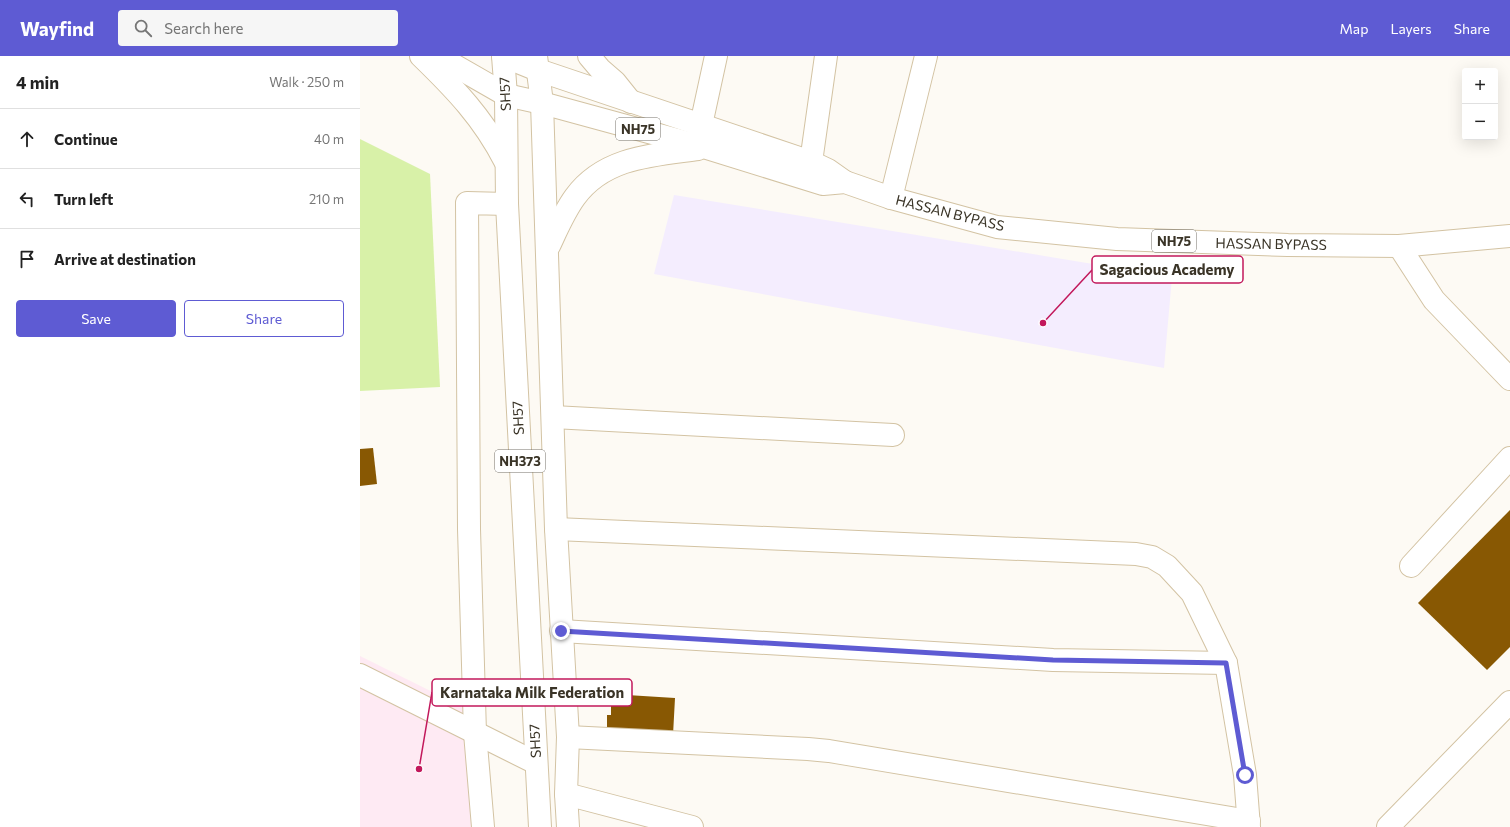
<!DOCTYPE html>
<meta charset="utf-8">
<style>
:root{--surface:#fff;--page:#f6f6f6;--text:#222;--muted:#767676;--line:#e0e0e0;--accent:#5e5bd3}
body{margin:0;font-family:Commissioner,sans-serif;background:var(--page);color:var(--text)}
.controls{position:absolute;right:12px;top:12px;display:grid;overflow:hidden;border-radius:4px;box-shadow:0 4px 16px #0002}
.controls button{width:36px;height:36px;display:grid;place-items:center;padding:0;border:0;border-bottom:1px solid var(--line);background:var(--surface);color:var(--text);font:20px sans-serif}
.stop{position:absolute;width:12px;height:12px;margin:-9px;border:3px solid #5e5bd3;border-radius:50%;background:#fff}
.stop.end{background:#5e5bd3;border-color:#fff;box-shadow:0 1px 4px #0008}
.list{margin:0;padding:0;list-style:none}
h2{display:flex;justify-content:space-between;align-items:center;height:52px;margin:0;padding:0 16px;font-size:17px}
h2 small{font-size:13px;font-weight:400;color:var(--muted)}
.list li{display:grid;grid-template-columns:26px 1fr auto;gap:12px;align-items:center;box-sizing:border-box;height:60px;padding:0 16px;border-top:1px solid var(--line)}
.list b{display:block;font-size:15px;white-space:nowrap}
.list em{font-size:13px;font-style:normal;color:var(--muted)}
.actions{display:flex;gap:8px;padding:12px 16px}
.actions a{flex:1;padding:9px 0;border:1px solid var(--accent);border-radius:4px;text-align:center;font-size:14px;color:var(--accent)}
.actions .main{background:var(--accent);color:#fff}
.icon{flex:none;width:22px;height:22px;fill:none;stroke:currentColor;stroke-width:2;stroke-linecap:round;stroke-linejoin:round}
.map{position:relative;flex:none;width:1150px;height:771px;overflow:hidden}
header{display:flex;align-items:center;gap:24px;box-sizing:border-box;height:56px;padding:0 20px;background:var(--accent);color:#fff}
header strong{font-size:19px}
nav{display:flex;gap:22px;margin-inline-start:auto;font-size:14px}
.search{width:280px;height:36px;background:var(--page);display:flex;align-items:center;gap:10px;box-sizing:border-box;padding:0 14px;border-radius:4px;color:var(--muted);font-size:15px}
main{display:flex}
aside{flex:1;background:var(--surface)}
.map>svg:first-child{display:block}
</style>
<header>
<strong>Wayfind</strong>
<div class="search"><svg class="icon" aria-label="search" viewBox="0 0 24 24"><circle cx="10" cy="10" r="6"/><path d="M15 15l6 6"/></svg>Search here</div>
<nav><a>Map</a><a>Layers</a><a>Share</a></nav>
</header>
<main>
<aside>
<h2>4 min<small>Walk · 250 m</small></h2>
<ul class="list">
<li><svg class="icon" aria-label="ahead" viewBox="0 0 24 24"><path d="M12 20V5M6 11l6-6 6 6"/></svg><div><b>Continue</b></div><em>40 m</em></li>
<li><svg class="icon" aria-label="left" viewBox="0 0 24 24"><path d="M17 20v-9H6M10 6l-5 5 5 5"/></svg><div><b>Turn left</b></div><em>210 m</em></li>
<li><svg class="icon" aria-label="arrive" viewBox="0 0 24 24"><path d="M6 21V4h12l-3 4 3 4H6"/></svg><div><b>Arrive at destination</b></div></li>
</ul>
<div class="actions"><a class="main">Save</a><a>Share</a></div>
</aside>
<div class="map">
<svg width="1150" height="771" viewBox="0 0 1150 771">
<rect width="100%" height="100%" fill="#fdfaf4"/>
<!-- industrial -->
<path fill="#feeaf3" d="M0,600L113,656L123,771H0Z"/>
<!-- education -->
<path fill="#f4edfe" d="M314,139L812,221L804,312L294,218Z"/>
<!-- green -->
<path fill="#d8f1a8" d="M0,83L70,118L80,331L0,335Z"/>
<!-- building -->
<g fill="#885803">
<path d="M13,392L17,428L0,430V393Z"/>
<path d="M1150,454V591L1127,614L1058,547Z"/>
<path d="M251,638L315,642L313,679L247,675V659H251Z"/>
</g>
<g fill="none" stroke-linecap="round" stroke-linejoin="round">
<!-- minor casing -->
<g stroke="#d3c3a3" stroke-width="24">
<g id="minor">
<path d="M341,69L356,0"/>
<path d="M451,106L466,0"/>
<path d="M531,142L566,0"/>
<path d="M1039,190L1074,244L1150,323"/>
<path d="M193,361L533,379"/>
<path d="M196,473L776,498L792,501L807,510L832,537L866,607L885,719L889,771"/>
<path d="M1051,510L1150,402"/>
<path d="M201,575L693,604L866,607"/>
<path d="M0,619L176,707"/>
<path d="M208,681L448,693L469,695L889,765"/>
<path d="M206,738L332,771"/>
<path d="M123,771L115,677L109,473L107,147L147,148"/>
<path d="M1028,771L1150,646"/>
</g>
</g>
<!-- highway casing -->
<g stroke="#d3c3a3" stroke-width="24">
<g id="highway">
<path d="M61,0C95,33 123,62 145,105"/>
<path d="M78,0L146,39L182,47L347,92L463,128L485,126L531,142L637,171L757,183L928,189L1039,190L1150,180"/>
<path d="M143,0L146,39L147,148L180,771"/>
<path d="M143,0L178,14L451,106L468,114L485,126"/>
<path d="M176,0L182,47L196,473L208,681L206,738L208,771"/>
<path d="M229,0L240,13L255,26L271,46"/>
<path d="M189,190C197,173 204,156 215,141C244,101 293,99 338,93"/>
</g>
</g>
<!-- minor -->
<use href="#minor" stroke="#fff" stroke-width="22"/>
<!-- highway -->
<use href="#highway" stroke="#fff" stroke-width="22"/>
</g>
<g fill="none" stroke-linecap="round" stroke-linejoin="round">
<!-- route -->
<path stroke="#5e5bd3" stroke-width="5" d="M201,575L693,604L866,607L885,719"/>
</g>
<g text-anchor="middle" stroke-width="4" stroke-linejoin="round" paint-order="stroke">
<!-- shield labels -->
<g fill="#fff" stroke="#757168" stroke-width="1">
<rect x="256" y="62" width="44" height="22" rx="3"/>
<rect x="792" y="174" width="44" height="22" rx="3"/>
<rect x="135" y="394" width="50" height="22" rx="3"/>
</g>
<g font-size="13" font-weight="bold" fill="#3a3427">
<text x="278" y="78">NH75</text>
<text x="814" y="190">NH75</text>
<text x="160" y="410">NH373</text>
</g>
<!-- street labels -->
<g font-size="14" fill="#3a3427" stroke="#fff">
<text transform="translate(145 38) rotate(-93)" y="5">SH57</text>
<text transform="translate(590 157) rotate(14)" y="5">HASSAN BYPASS</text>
<text transform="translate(911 188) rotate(1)" y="5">HASSAN BYPASS</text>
<text transform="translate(158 362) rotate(-93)" y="5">SH57</text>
<text transform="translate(175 685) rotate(-93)" y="5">SH57</text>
</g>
</g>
<!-- callouts -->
<path fill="none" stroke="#c2185b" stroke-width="1.5" d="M683 267L732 214M59 713L72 636"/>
<g fill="#c2185b" stroke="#fff" stroke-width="1.5">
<circle cx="683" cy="267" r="4"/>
<circle cx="59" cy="713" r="4"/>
</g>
<g fill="#fff" stroke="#c2185b" stroke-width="1.5">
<rect x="732" y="200" width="151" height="27" rx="4"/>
<rect x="72" y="623" width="200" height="27" rx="4"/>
</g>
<g font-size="15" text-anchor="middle" font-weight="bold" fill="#3a3427">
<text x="807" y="219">Sagacious Academy</text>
<text x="172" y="642">Karnataka Milk Federation</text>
</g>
</svg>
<div class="controls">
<button>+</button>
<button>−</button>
</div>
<div class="stop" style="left:885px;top:719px"></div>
<div class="stop end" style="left:201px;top:575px"></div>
</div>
</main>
